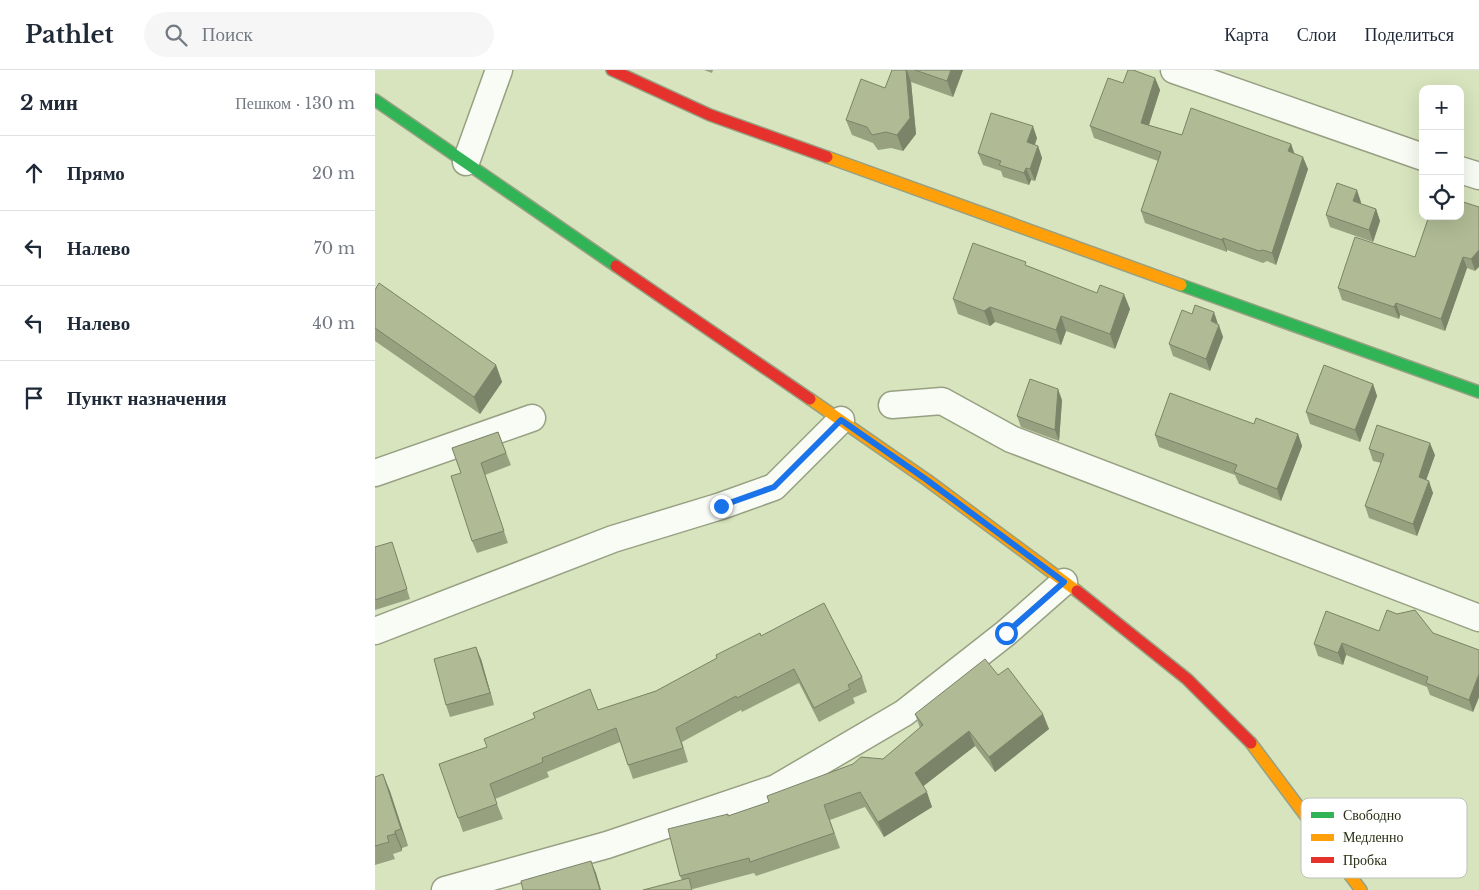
<!DOCTYPE html>
<html lang="ru">
<meta charset="utf-8">
<style>
:root{--surface:#fff;--page:#f6f6f7;--text:#1f2937;--muted:#747a83;--line:#e0e1e3}
body{margin:0;font-family:"Libre Baskerville",serif;background:var(--page);color:var(--text)}
.controls{position:absolute;right:15px;top:15px;display:grid;overflow:hidden;border-radius:10px;box-shadow:0 5px 20px #0002}
.controls button{width:45px;height:45px;display:grid;place-items:center;padding:0;border:0;border-bottom:1px solid var(--line);background:var(--surface);color:var(--text);font:25px sans-serif}
.stop{position:absolute;width:15px;height:15px;margin:-11px;border:4px solid #1a73e8;border-radius:50%;background:#fff}
.stop.end{background:#1a73e8;border-color:#fff;box-shadow:0 1px 5px #0008}
.list{margin:0;padding:0;list-style:none}
h2{display:flex;justify-content:space-between;align-items:center;height:65px;margin:0;padding:0 20px;font-size:21px}
h2 small{font-size:16px;font-weight:400;color:var(--muted)}
.list li{display:grid;grid-template-columns:32px 1fr auto;gap:15px;align-items:center;box-sizing:border-box;height:75px;padding:0 20px;border-top:1px solid var(--line)}
.list b{display:block;font-size:19px;white-space:nowrap}
.list em{font-size:16px;font-style:normal;color:var(--muted)}
.icon{flex:none;width:28px;height:28px;fill:none;stroke:currentColor;stroke-width:2;stroke-linecap:round;stroke-linejoin:round}
.map{position:relative;flex:none;width:1104px;height:820px;overflow:hidden}
header{display:flex;align-items:center;gap:30px;box-sizing:border-box;height:70px;padding:0 25px;background:var(--surface);border-bottom:1px solid var(--line)}
header strong{font-size:24px}
nav{display:flex;gap:28px;margin-inline-start:auto;font-size:18px}
.search{width:350px;height:45px;background:var(--page);display:flex;align-items:center;gap:12px;box-sizing:border-box;padding:0 18px;border-radius:28px;color:var(--muted);font-size:19px}
main{display:flex}
aside{flex:1;background:var(--surface)}
.map>svg:first-child{display:block}
</style>
<header>
<strong>Pathlet</strong>
<div class="search"><svg class="icon" aria-label="search" viewBox="0 0 24 24"><circle cx="10" cy="10" r="6"/><path d="M15 15l6 6"/></svg>Поиск</div>
<nav><a>Карта</a><a>Слои</a><a>Поделиться</a></nav>
</header>
<main>
<aside>
<h2>2 мин<small>Пешком · 130 m</small></h2>
<ul class="list">
<li><svg class="icon" aria-label="ahead" viewBox="0 0 24 24"><path d="M12 20V5M6 11l6-6 6 6"/></svg><div><b>Прямо</b></div><em>20 m</em></li>
<li><svg class="icon" aria-label="left" viewBox="0 0 24 24"><path d="M17 20v-9H6M10 6l-5 5 5 5"/></svg><div><b>Налево</b></div><em>70 m</em></li>
<li><svg class="icon" aria-label="left" viewBox="0 0 24 24"><path d="M17 20v-9H6M10 6l-5 5 5 5"/></svg><div><b>Налево</b></div><em>40 m</em></li>
<li><svg class="icon" aria-label="arrive" viewBox="0 0 24 24"><path d="M6 21V4h12l-3 4 3 4H6"/></svg><div><b>Пункт назначения</b></div></li>
</ul>
</aside>
<div class="map">
<svg width="1104" height="820" viewBox="0 0 1104 820">
<rect width="100%" height="100%" fill="#d7e4bd"/>
<g fill="none" stroke-linecap="round" stroke-linejoin="round">
<!-- street casing -->
<g stroke="#97a082" stroke-width="29">
<g id="street">
<path d="M799,0L1048,87"/>
<path d="M91,92L124,0"/>
<path d="M1085,100L1104,106"/>
<path d="M517,335L567,331L636,369L1104,548"/>
<path d="M0,403L157,348"/>
<path d="M0,561L238,469L346,436L399,417L466,350"/>
<path d="M70,820L232,775L401,718L529,643L631,563L689,512"/>
</g>
</g>
<!-- fast casing -->
<g stroke="#97a082" stroke-width="14">
<g id="fast">
<path d="M0,30L241,196"/>
<path d="M806,215L1104,322"/>
</g>
</g>
<!-- slow casing -->
<g stroke="#97a082" stroke-width="14">
<g id="slow">
<path d="M452,87L806,215"/>
<path d="M435,329L552,410L702,521"/>
<path d="M876,673L986,820"/>
</g>
</g>
<!-- jam casing -->
<g stroke="#97a082" stroke-width="14">
<g id="jam">
<path d="M237,0L335,45L452,87"/>
<path d="M241,196L435,329"/>
<path d="M702,521L812,609L876,673"/>
</g>
</g>
<!-- street -->
<use href="#street" stroke="#f9fbf5" stroke-width="26"/>
<!-- fast -->
<use href="#fast" stroke="#30b455" stroke-width="11"/>
<!-- slow -->
<use href="#slow" stroke="#ff9f0a" stroke-width="11"/>
<!-- jam -->
<use href="#jam" stroke="#e5322d" stroke-width="11"/>
</g>
<!-- wall -->
<g fill="#97a180">
<path d="M329,0H338L337,3Z"/>
<path d="M517,0H588L578,27L536,12L541,64L528,81L516,78L503,80L498,73L477,65L471,50L510,18Z"/>
<path d="M780,8L785,20L774,55L807,65L916,74L919,84L933,99L901,195L892,191L888,193L852,180V182L770,153L766,141L783,91L719,68L715,56L748,13Z"/>
<path d="M662,68L660,75L663,76L667,88L660,111L656,110L654,115L628,107L626,101L608,95L603,83Z"/>
<path d="M986,132V134L1001,139L1005,151L998,172L955,157L951,145Z"/>
<path d="M1085,146L1100,201L1092,198L1070,261L1025,245L1024,249L967,230L963,218L1040,187Z"/>
<path d="M653,196L755,239L740,279L691,261L686,275L620,252L615,256L583,244L578,229Z"/>
<path d="M0,220L121,295L127,312L105,344L0,271Z"/>
<path d="M843,255L848,267L835,301L798,286L794,274Z"/>
<path d="M998,314L1002,326L985,372L935,354L931,342Z"/>
<path d="M687,330L684,371L646,357L642,346Z"/>
<path d="M879,354L923,364L927,376L906,431L864,414L860,405L784,377L780,365Z"/>
<path d="M123,362L136,395L110,405L133,473L102,483L97,471L86,403L77,378Z"/>
<path d="M994,379L1060,385L1051,410L1058,423L1042,466L994,448L990,436L1006,393L998,391Z"/>
<path d="M0,477L20,481L35,529L0,540Z"/>
<path d="M1004,561L1058,563L1104,580V627L1098,642L1055,625L1052,617L971,585L968,595L943,586L939,574Z"/>
<path d="M386,566L487,607L492,622L478,628L480,633L444,652L424,613L367,642L366,640L307,672L313,692L258,709L245,672L172,702L174,707L120,729L128,749L88,762L64,694L112,677L281,621Z"/>
<path d="M106,589L119,635L75,647L71,635Z"/>
<path d="M623,605L674,659L620,702L600,676L548,716L557,737L509,767L490,737L455,750L465,778L381,806L379,803L318,819L307,810L305,806L353,746L394,732L508,689L545,658L540,644Z"/>
<path d="M8,704L33,776L27,778V781L18,784L20,789L0,795V707Z"/>
</g>
<!-- shaded-wall -->
<g fill="#7b8368">
<path d="M531,0H532L536,12L541,64L528,81L522,65Z"/>
<path d="M576,0H588L578,27L572,11Z"/>
<path d="M780,8L785,20L771,64L766,53Z"/>
<path d="M658,56L662,68L656,84L652,72Z"/>
<path d="M916,74L920,85L913,81Z"/>
<path d="M663,76L667,88L660,111L655,99Z"/>
<path d="M928,87L933,99L901,195L897,183Z"/>
<path d="M651,98L656,110L654,115L649,103Z"/>
<path d="M982,120L986,132L983,143L978,131Z"/>
<path d="M1001,139L1005,151L998,172L994,160Z"/>
<path d="M848,168L852,180V182L847,170Z"/>
<path d="M1104,180V197L1100,201L1096,189Z"/>
<path d="M1088,187L1092,198L1070,261L1066,249Z"/>
<path d="M749,224L755,239L740,279L735,264Z"/>
<path d="M1021,233L1025,245L1024,249L1019,237Z"/>
<path d="M615,237L620,252L615,256L609,241Z"/>
<path d="M839,242L843,254L836,251Z"/>
<path d="M686,246L691,261L686,275L681,260Z"/>
<path d="M844,255L848,267L835,301L831,289Z"/>
<path d="M121,295L127,312L105,344L99,327Z"/>
<path d="M998,314L1002,326L985,372L980,360Z"/>
<path d="M683,319L687,330L684,371L680,360Z"/>
<path d="M923,364L927,376L906,431L902,419Z"/>
<path d="M1055,373L1060,385L1048,419L1044,407Z"/>
<path d="M1054,411L1058,423L1042,466L1038,454Z"/>
<path d="M967,573L971,585L968,595L963,583Z"/>
<path d="M101,577L106,589L119,635L115,623Z"/>
<path d="M1104,604V627L1098,642L1094,630Z"/>
<path d="M668,644L674,659L620,702L614,687Z"/>
<path d="M594,661L600,676L546,718L540,703Z"/>
<path d="M8,704L15,721L33,776L26,759Z"/>
<path d="M552,722L557,737L509,767L503,752Z"/>
<path d="M20,761L27,778V781L20,764Z"/>
<path d="M216,791L221,803L226,820H225Z"/>
</g>
<!-- building -->
<g fill="#b0bb95" stroke="#7b8368">
<path d="M517,0H531L535,48L522,65L511,62L497,65L492,57L471,50L486,9L510,18Z"/>
<path d="M540,0H576L572,11Z"/>
<path d="M753,0H758L780,8L766,53L807,65L816,38L916,74L913,81L928,87L897,183L888,180L884,181L848,168L847,170L766,141L786,82L715,56L733,8L748,13Z"/>
<path d="M616,43L658,56L652,72L663,76L655,99L651,98L649,103L624,95L626,91L603,83Z"/>
<path d="M962,113L982,120L978,131L1001,139L994,160L951,145Z"/>
<path d="M1085,131L1104,137V180L1096,189L1088,187L1066,249L1021,233L1019,237L963,218L980,167L1040,187L1054,146H1085Z"/>
<path d="M598,173L651,192L650,195L722,223L725,215L749,224L735,264L686,246L681,260L615,237L609,241L578,229Z"/>
<path d="M4,213L121,295L99,327L0,258V220Z"/>
<path d="M820,235L839,242L836,251L844,255L831,289L794,274L807,240L817,244Z"/>
<path d="M949,295L998,314L980,360L931,342Z"/>
<path d="M655,309L683,319L680,360L642,346Z"/>
<path d="M795,323L879,354L881,348L923,364L902,419L859,402L862,395L780,365Z"/>
<path d="M1002,355L1055,373L1044,407L1054,411L1038,454L990,436L1009,384L994,379Z"/>
<path d="M123,362L131,383L106,393L129,461L97,471L76,406L86,403L77,378Z"/>
<path d="M17,472L32,519L0,530V477Z"/>
<path d="M449,533L487,607L473,615L475,619L439,638L419,599L362,628L361,626L301,658L308,678L253,695L241,658L167,688L168,692L115,714L122,734L83,748L64,694L112,677L109,669L160,648L158,643L215,619L223,640L281,621L342,588L341,585L385,563L386,566Z"/>
<path d="M1012,540L1022,544L1040,540L1058,563L1104,580V604L1094,630L1051,613L1053,607L967,573L963,583L939,574L951,541L1004,561Z"/>
<path d="M101,577L115,623L71,635L59,589Z"/>
<path d="M610,589L623,605L633,598L668,644L614,687L594,661L540,703L552,722L503,752L485,722L449,735L459,763L375,792L374,788L305,806L293,759L353,744V746L394,732L392,726L478,694L486,687L508,689L548,655L540,644Z"/>
<path d="M8,704L26,759L20,761V764L12,766L14,772L0,776V707Z"/>
<path d="M216,791L225,820H148L146,811Z"/>
<path d="M314,808L317,820H268Z"/>
</g>
<g fill="none" stroke-linecap="round" stroke-linejoin="round">
<!-- route -->
<path stroke="#1a73e8" stroke-width="6" d="M346,436L399,417L466,350L552,410L689,512L631,563"/>
</g>
<!-- legend -->
<rect x="926" y="728" width="166" height="80" rx="8" fill="#fff" stroke="#bec1b8" stroke-width="1"/>
<rect x="936" y="742" width="23" height="6" fill="#30b455"/>
<rect x="936" y="764" width="23" height="7" fill="#ff9f0a"/>
<rect x="936" y="787" width="23" height="6" fill="#e5322d"/>
<g font-size="14" fill="#272f14">
<text x="968" y="750">Свободно</text>
<text x="968" y="772">Медленно</text>
<text x="968" y="795">Пробка</text>
</g>
</svg>
<div class="controls">
<button>+</button>
<button>−</button>
<button><svg class="icon" aria-label="locate" viewBox="0 0 24 24"><circle cx="12" cy="12" r="6"/><path d="M12 2v4M12 18v4M2 12h4M18 12h4"/></svg></button>
</div>
<div class="stop" style="left:631px;top:563px"></div>
<div class="stop end" style="left:346px;top:436px"></div>
</div>
</main>
